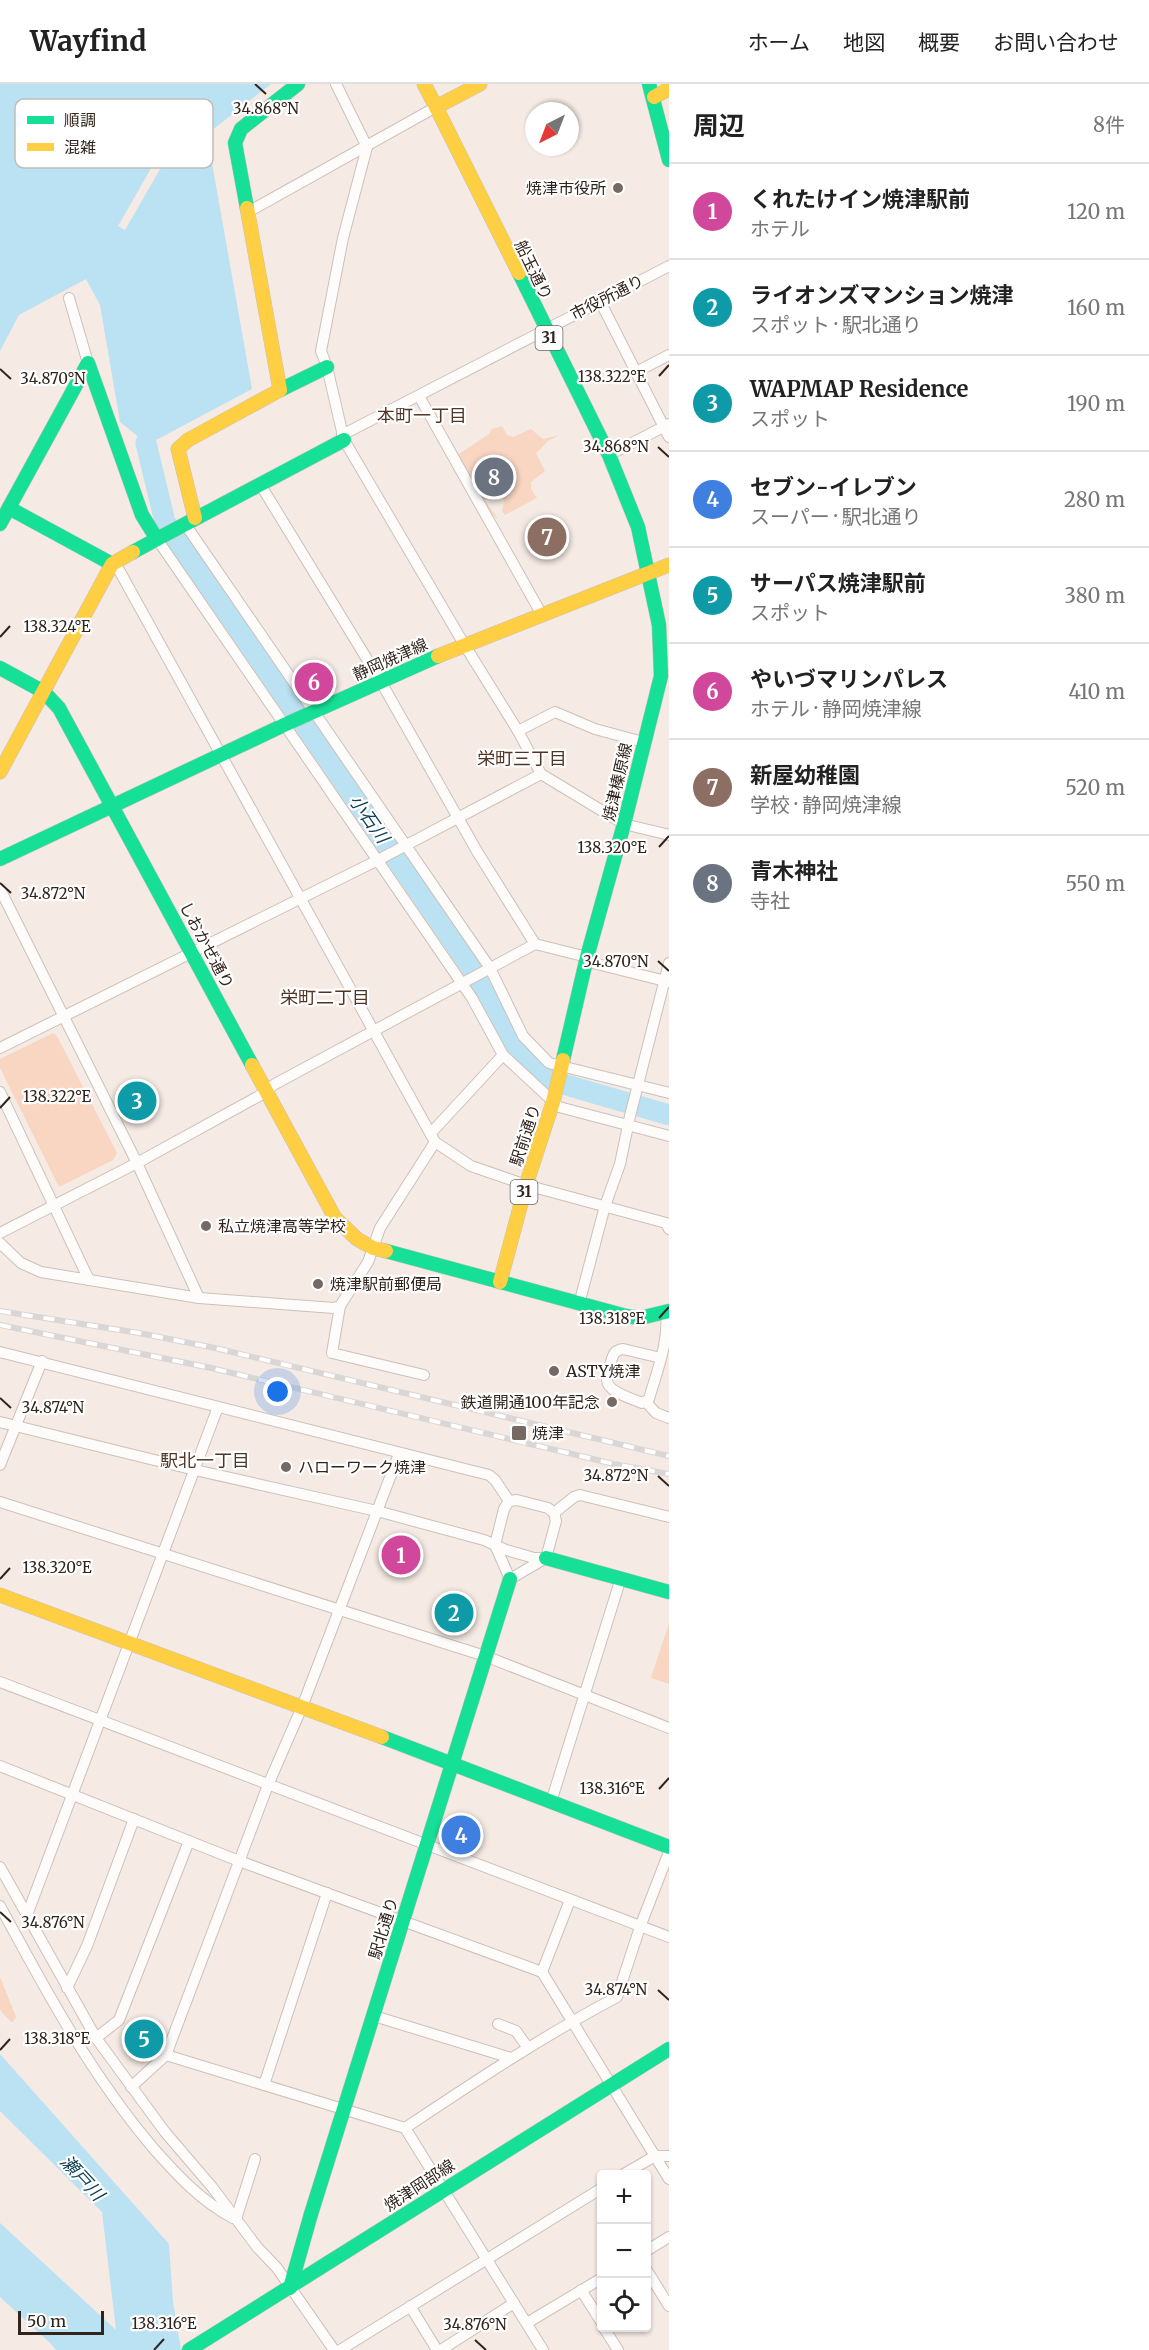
<!DOCTYPE html>
<html lang="ja">
<meta charset="utf-8">
<style>
:root{--surface:#fff;--page:#f2f2f2;--text:#222;--muted:#767676;--line:#e0e0e0;--accent:#0b8043}
body{margin:0;font-family:Merriweather,"Noto Sans JP",serif;background:var(--page);color:var(--text)}
.controls{position:absolute;right:18px;bottom:18px;display:grid;overflow:hidden;border-radius:6px;box-shadow:0 2px 4px #0004}
.controls button{width:54px;height:54px;display:grid;place-items:center;padding:0;border:0;border-bottom:2px solid var(--line);background:var(--surface);color:var(--text);font:30px sans-serif}
.compass{position:absolute;left:525px;top:18px;width:54px;height:54px;border-radius:50%;background:var(--surface);box-shadow:0 2px 4px #0004;rotate:222deg}
.scale{position:absolute;left:18px;bottom:15px;width:86px;box-sizing:border-box;padding-left:6px;border:3px solid #31241d;border-top:0;font-size:16px;line-height:21px;white-space:nowrap;color:#31241d;-webkit-text-stroke:4px #fff;paint-order:stroke}
.you{position:absolute;left:278px;top:1308px;width:21px;height:21px;margin:-15px;border:4px solid #fff;border-radius:50%;background:#1a73e8;box-shadow:0 0 0 9px #1a73e833}
.badge{display:grid;place-items:center;width:39px;height:39px;border-radius:50%;background:var(--accent);color:#fff;font-size:20px;font-weight:700}
.pin{position:absolute;translate:-50% -50%;border:3px solid #fff;box-shadow:0 2px 6px #0006}
.list{margin:0;padding:0;list-style:none}
h2{display:flex;justify-content:space-between;align-items:center;height:78px;margin:0;padding:0 24px;font-size:26px}
h2 small{font-size:20px;font-weight:400;color:var(--muted)}
.list li{display:grid;grid-template-columns:39px 1fr auto;gap:18px;align-items:center;box-sizing:border-box;height:96px;padding:0 24px;border-top:2px solid var(--line)}
.list b{display:block;font-size:22px;white-space:nowrap}
.list p{margin:0;font-size:20px;white-space:nowrap;color:var(--muted)}
.list em{font-size:20px;font-style:normal;color:var(--muted)}
.icon{flex:none;width:33px;height:33px;fill:none;stroke:currentColor;stroke-width:2;stroke-linecap:round;stroke-linejoin:round}
.map{position:relative;flex:none;width:669px;height:2266px;overflow:hidden}
header{display:flex;align-items:center;gap:36px;box-sizing:border-box;height:84px;padding:0 30px;background:var(--surface);border-bottom:2px solid var(--line)}
header strong{font-size:28px}
nav{display:flex;gap:33px;margin-inline-start:auto;font-size:21px}
main{display:flex}
aside{flex:1;background:var(--surface)}
.map>svg:first-child{display:block}
</style>
<header>
<strong>Wayfind</strong>
<nav><a>ホーム</a><a>地図</a><a>概要</a><a>お問い合わせ</a></nav>
</header>
<main>
<div class="map">
<svg width="669" height="2266" viewBox="0 0 669 2266">
<rect width="100%" height="100%" fill="#f5eae4"/>
<!-- green -->
<g fill="#f8d6c2">
<path d="M502,342L507,351L513,353L531,345L543,355L559,351L548,357L536,369L545,387L531,398V405L537,414L505,431L502,427L504,417L501,413L485,416L498,435C484,427 477,406 470,392C467,385 461,378 456,372L489,350L492,345Z"/>
<path d="M53,949L57,952L117,1069L113,1076L59,1103L0,984V975Z"/>
<path d="M669,1539V1600L651,1594Z"/>
<path d="M0,1893L16,1933L13,1938H11L0,1926Z"/>
</g>
<!-- water -->
<g fill="#bae2f3">
<path d="M0,0H271L202,54L157,74L118,142L125,146L163,80L209,62L252,305L158,355L146,359L120,338L100,221L86,195L19,231L0,267Z"/>
<path d="M0,1970L169,2160L173,2218L181,2266H56L51,2260L0,2213V2139L116,2246L102,2128L0,2027Z"/>
</g>
<g fill="none" stroke-linecap="round" stroke-linejoin="round">
<!-- river -->
<path stroke="#bae2f3" stroke-width="21" d="M146,359L165,438L471,883C493,926 512,974 556,998L669,1031"/>
<!-- street casing -->
<g stroke="#cbc0ba" stroke-width="12">
<g id="street">
<path d="M336,0L367,63L343,154L321,267L327,283L344,356L464,560L518,647L541,690L624,740L669,751"/>
<path d="M248,128L436,23"/>
<path d="M69,214L88,279"/>
<path d="M600,217L669,353"/>
<path d="M636,288L669,271"/>
<path d="M419,312L542,531"/>
<path d="M342,351L669,182"/>
<path d="M609,371L669,340"/>
<path d="M260,400L381,598L478,769L535,860"/>
<path d="M185,440L490,884L523,952L549,979L669,1009"/>
<path d="M157,455L472,914L503,971L559,1023L669,1052"/>
<path d="M112,480L119,486L435,1058L471,1082L526,1101L666,1139L669,1145"/>
<path d="M518,647L555,628L595,645L643,658"/>
<path d="M0,805L137,1079L199,1214"/>
<path d="M585,877L669,898"/>
<path d="M0,964L378,776L541,690"/>
<path d="M0,1008L89,1196"/>
<path d="M431,1049L503,971"/>
<path d="M0,1149L137,1079L259,1012L275,1000L535,860L587,873"/>
<path d="M0,1159L21,1179L41,1188L199,1214L334,1224L340,1222L368,1178L380,1144L435,1058"/>
<path d="M579,1220L605,1122L620,1080L630,1032L669,879"/>
<path d="M340,1222L332,1269L424,1291"/>
<path d="M0,1268L489,1391L495,1396L509,1417"/>
<path d="M661,1274L623,1265C615,1266 613,1270 611,1278C610,1283 607,1290 607,1296C607,1308 633,1315 642,1319L649,1315C657,1287 669,1258 666,1229"/>
<path d="M646,1318L656,1329L669,1334"/>
<path d="M0,1338L195,1386L377,1427L484,1456L506,1466L534,1474H546"/>
<path d="M0,1381L42,1277"/>
<path d="M517,1416L548,1424L554,1429L556,1437L546,1474L510,1495L495,1461L504,1425L509,1417Z"/>
<path d="M0,1418L485,1572L669,1644"/>
<path d="M554,1429L574,1413L580,1411L669,1433"/>
<path d="M0,1598L669,1853"/>
<path d="M0,1682L239,1777L542,1888L570,1816"/>
<path d="M551,1718L621,1494"/>
<path d="M0,1783L96,1954L165,2048L212,2103L257,2163L277,2184L334,2266"/>
<path d="M0,1822C46,1907 91,1991 154,2065C178,2092 201,2117 233,2134"/>
<path d="M27,1831L218,1323"/>
<path d="M542,1888L669,2095"/>
<path d="M67,1904L87,1862L134,1735"/>
<path d="M374,1932L511,1974"/>
<path d="M498,1940L516,1947L528,1964"/>
<path d="M96,1954L119,1936L189,1757"/>
<path d="M166,1971L405,2044L543,2266"/>
<path d="M264,2001L327,1809"/>
<path d="M131,2003L166,1971L268,1701L302,1623L399,1370"/>
<path d="M405,2044C474,1998 543,1952 617,1913L640,1843L669,1768"/>
<path d="M624,2090L655,2072H669"/>
<path d="M236,2135L255,2075"/>
<path d="M646,2167L669,2153"/>
<path d="M646,2185L669,2222"/>
<path d="M581,2206L602,2239"/>
<path d="M410,2222L437,2266"/>
<path d="M527,2239L602,2194"/>
<path d="M604,2244L618,2266"/>
<path d="M340,2266L602,2104"/>
<path d="M441,2266L514,2219"/>
</g>
</g>
<!-- fast casing -->
<g stroke="#cbc0ba" stroke-width="15">
<g id="fast">
<path d="M649,0L669,76"/>
<path d="M247,124L235,59L241,45L298,0"/>
<path d="M519,189L609,371L638,443L659,541L661,592L624,740L587,873L563,976"/>
<path d="M280,306L327,283"/>
<path d="M9,424L112,480"/>
<path d="M0,440L88,279L142,431L157,455L133,468"/>
<path d="M157,455L344,356"/>
<path d="M0,584L44,608L59,624L252,981"/>
<path d="M0,775L284,641L438,572"/>
<path d="M386,1167L626,1232L640,1234L669,1227"/>
<path d="M546,1474L669,1508"/>
<path d="M382,1653L669,1763"/>
<path d="M290,2204L311,2130L510,1495"/>
<path d="M189,2266L669,1965"/>
</g>
</g>
<!-- slow casing -->
<g stroke="#cbc0ba" stroke-width="15">
<g id="slow">
<path d="M424,0L436,23"/>
<path d="M480,0L436,23L519,189"/>
<path d="M654,13L669,5"/>
<path d="M195,434L178,365L188,356L280,306L247,124"/>
<path d="M438,572L669,481"/>
<path d="M0,688L112,480L133,468"/>
<path d="M252,981L335,1134L357,1155L373,1164L386,1167"/>
<path d="M500,1198L526,1101L553,1018L563,976"/>
<path d="M0,1511L382,1653"/>
</g>
</g>
<!-- street -->
<use href="#street" stroke="#fefcfb" stroke-width="10"/>
<!-- fast -->
<use href="#fast" stroke="#16e098" stroke-width="14"/>
<!-- slow -->
<use href="#slow" stroke="#ffcf43" stroke-width="14"/>
<!-- rail casing -->
<g stroke="#dad6d5" stroke-width="6">
<g id="rail">
<path d="M0,1227L139,1249L215,1264L669,1372"/>
<path d="M0,1241L211,1284L614,1380L669,1390"/>
</g>
</g>
<!-- rail -->
<use href="#rail" stroke="#fff" stroke-width="4" stroke-dasharray="11" stroke-linecap="butt"/>
</g>
<!-- ticks -->
<path fill="none" stroke="#31241d" stroke-width="2" d="M255,0L266,10M0,285L11,295M659,292L669,281M658,363L669,373M0,553L10,542M659,763L669,752M0,799L11,809M658,877L669,887M0,1024L10,1013M659,1234L669,1223M0,1314L11,1324M658,1392L669,1402M0,1495L10,1484M659,1705L669,1694M0,1828L11,1838M658,1906L669,1916M0,1966L10,1955M475,2256L486,2266M154,2266L164,2255"/>
<!-- markers -->
<g fill="#766963" stroke="#fff" stroke-width="2">
<circle cx="618" cy="104" r="6"/>
<circle cx="206" cy="1142" r="6"/>
<circle cx="318" cy="1200" r="6"/>
<circle cx="554" cy="1287" r="6"/>
<circle cx="612" cy="1318" r="6"/>
<rect x="511" y="1341" width="16" height="16" rx="3"/>
<circle cx="286" cy="1383" r="6"/>
</g>
<g text-anchor="middle" stroke-width="4.5" stroke-linejoin="round" paint-order="stroke">
<!-- shield labels -->
<g fill="#fff" stroke="#6f6661" stroke-width="1.5">
<rect x="535.5" y="242" width="27" height="24" rx="4.5"/>
<rect x="510.5" y="1096" width="27" height="24" rx="4.5"/>
</g>
<g font-size="15" font-weight="bold" fill="#31241d">
<text x="549" y="259">31</text>
<text x="524" y="1113">31</text>
</g>
<!-- poi labels -->
<g font-size="16" fill="#31241d" stroke="#fff" text-anchor="start">
<text x="606" y="110" text-anchor="end">焼津市役所</text>
<text x="218" y="1148">私立焼津高等学校</text>
<text x="330" y="1206">焼津駅前郵便局</text>
<text x="566" y="1293">ASTY焼津</text>
<text x="600" y="1324" text-anchor="end">鉄道開通100年記念</text>
<text x="532" y="1355">焼津</text>
<text x="298" y="1389">ハローワーク焼津</text>
</g>
<!-- street labels -->
<g font-size="16" fill="#31241d" stroke="#fff">
<text transform="translate(534 186) rotate(64)" y="6">船玉通り</text>
<text transform="translate(607 213) rotate(-27)" y="6">市役所通り</text>
<text transform="translate(390 575) rotate(-24)" y="6">静岡焼津線</text>
<text transform="translate(617 698) rotate(-77)" y="6">焼津榛原線</text>
<text transform="translate(207 861) rotate(62)" y="6">しおかぜ通り</text>
<text transform="translate(525 1051) rotate(-72)" y="6">駅前通り</text>
<text transform="translate(383 1844) rotate(-73)" y="6">駅北通り</text>
<text transform="translate(419 2101) rotate(-33)" y="6">焼津岡部線</text>
</g>
<!-- neighbourhood labels -->
<g font-size="18" fill="#513626" stroke="#fff">
<text x="422" y="338">本町一丁目</text>
<text x="522" y="681">栄町三丁目</text>
<text x="325" y="920">栄町二丁目</text>
<text x="205" y="1383">駅北一丁目</text>
</g>
<!-- water labels -->
<g font-size="18" font-style="italic" fill="#0f4254" stroke="#fff">
<text transform="translate(369 735) rotate(55)" y="6">小石川</text>
<text transform="translate(82 2094) rotate(47)" y="6">瀬戸川</text>
</g>
</g>
<!-- legend -->
<rect x="15" y="15" width="198" height="69" rx="9" fill="#fff" stroke="#c1bdbb" stroke-width="1.5"/>
<rect x="27" y="32" width="27" height="8" fill="#16e098"/>
<rect x="27" y="59" width="27" height="8" fill="#ffcf43"/>
<g font-size="16" fill="#31241d">
<text x="64" y="42">順調</text>
<text x="64" y="69">混雑</text>
</g>
<g font-size="15" text-anchor="middle" fill="#31241d" stroke="#fff" stroke-width="4.5" stroke-linejoin="round" paint-order="stroke">
<text x="266" y="30">34.868°N</text>
<text x="612" y="298">138.322°E</text>
<text x="53" y="300">34.870°N</text>
<text x="616" y="368">34.868°N</text>
<text x="57" y="548">138.324°E</text>
<text x="612" y="769">138.320°E</text>
<text x="53" y="815">34.872°N</text>
<text x="616" y="883">34.870°N</text>
<text x="57" y="1018">138.322°E</text>
<text x="612" y="1240">138.318°E</text>
<text x="53" y="1329">34.874°N</text>
<text x="616" y="1397">34.872°N</text>
<text x="57" y="1489">138.320°E</text>
<text x="612" y="1710">138.316°E</text>
<text x="53" y="1844">34.876°N</text>
<text x="616" y="1911">34.874°N</text>
<text x="57" y="1960">138.318°E</text>
<text x="164" y="2245">138.316°E</text>
<text x="475" y="2246">34.876°N</text>
</g>
</svg>
<div class="controls">
<button>+</button>
<button>−</button>
<button><svg class="icon" aria-label="locate" viewBox="0 0 24 24"><circle cx="12" cy="12" r="6"/><path d="M12 2v4M12 18v4M2 12h4M18 12h4"/></svg></button>
</div>
<svg class="compass" viewBox="-18 -18 36 36"><path d="M0-13l5 13h-10z" fill="#e53935"/><path d="M0 13l5-13h-10z" fill="#767676"/></svg>
<div class="scale">50 m</div>
<div class="you"></div>
<div class="pin badge" style="left:401px;top:1471px;background:#d1479c">1</div>
<div class="pin badge" style="left:454px;top:1529px;background:#0f9aa8">2</div>
<div class="pin badge" style="left:137px;top:1017px;background:#0f9aa8">3</div>
<div class="pin badge" style="left:461px;top:1751px;background:#3f7fe0">4</div>
<div class="pin badge" style="left:144px;top:1955px;background:#0f9aa8">5</div>
<div class="pin badge" style="left:314px;top:598px;background:#d1479c">6</div>
<div class="pin badge" style="left:547px;top:453px;background:#8d6e63">7</div>
<div class="pin badge" style="left:494px;top:393px;background:#6b7280">8</div>
</div>
<aside>
<h2>周辺<small>8件</small></h2>
<ul class="list">
<li><span class="badge" style="background:#d1479c">1</span><div><b>くれたけイン焼津駅前</b><p>ホテル</p></div><em>120 m</em></li>
<li><span class="badge" style="background:#0f9aa8">2</span><div><b>ライオンズマンション焼津</b><p>スポット · 駅北通り</p></div><em>160 m</em></li>
<li><span class="badge" style="background:#0f9aa8">3</span><div><b>WAPMAP Residence</b><p>スポット</p></div><em>190 m</em></li>
<li><span class="badge" style="background:#3f7fe0">4</span><div><b>セブン-イレブン</b><p>スーパー · 駅北通り</p></div><em>280 m</em></li>
<li><span class="badge" style="background:#0f9aa8">5</span><div><b>サーパス焼津駅前</b><p>スポット</p></div><em>380 m</em></li>
<li><span class="badge" style="background:#d1479c">6</span><div><b>やいづマリンパレス</b><p>ホテル · 静岡焼津線</p></div><em>410 m</em></li>
<li><span class="badge" style="background:#8d6e63">7</span><div><b>新屋幼稚園</b><p>学校 · 静岡焼津線</p></div><em>520 m</em></li>
<li><span class="badge" style="background:#6b7280">8</span><div><b>青木神社</b><p>寺社</p></div><em>550 m</em></li>
</ul>
</aside>
</main>
